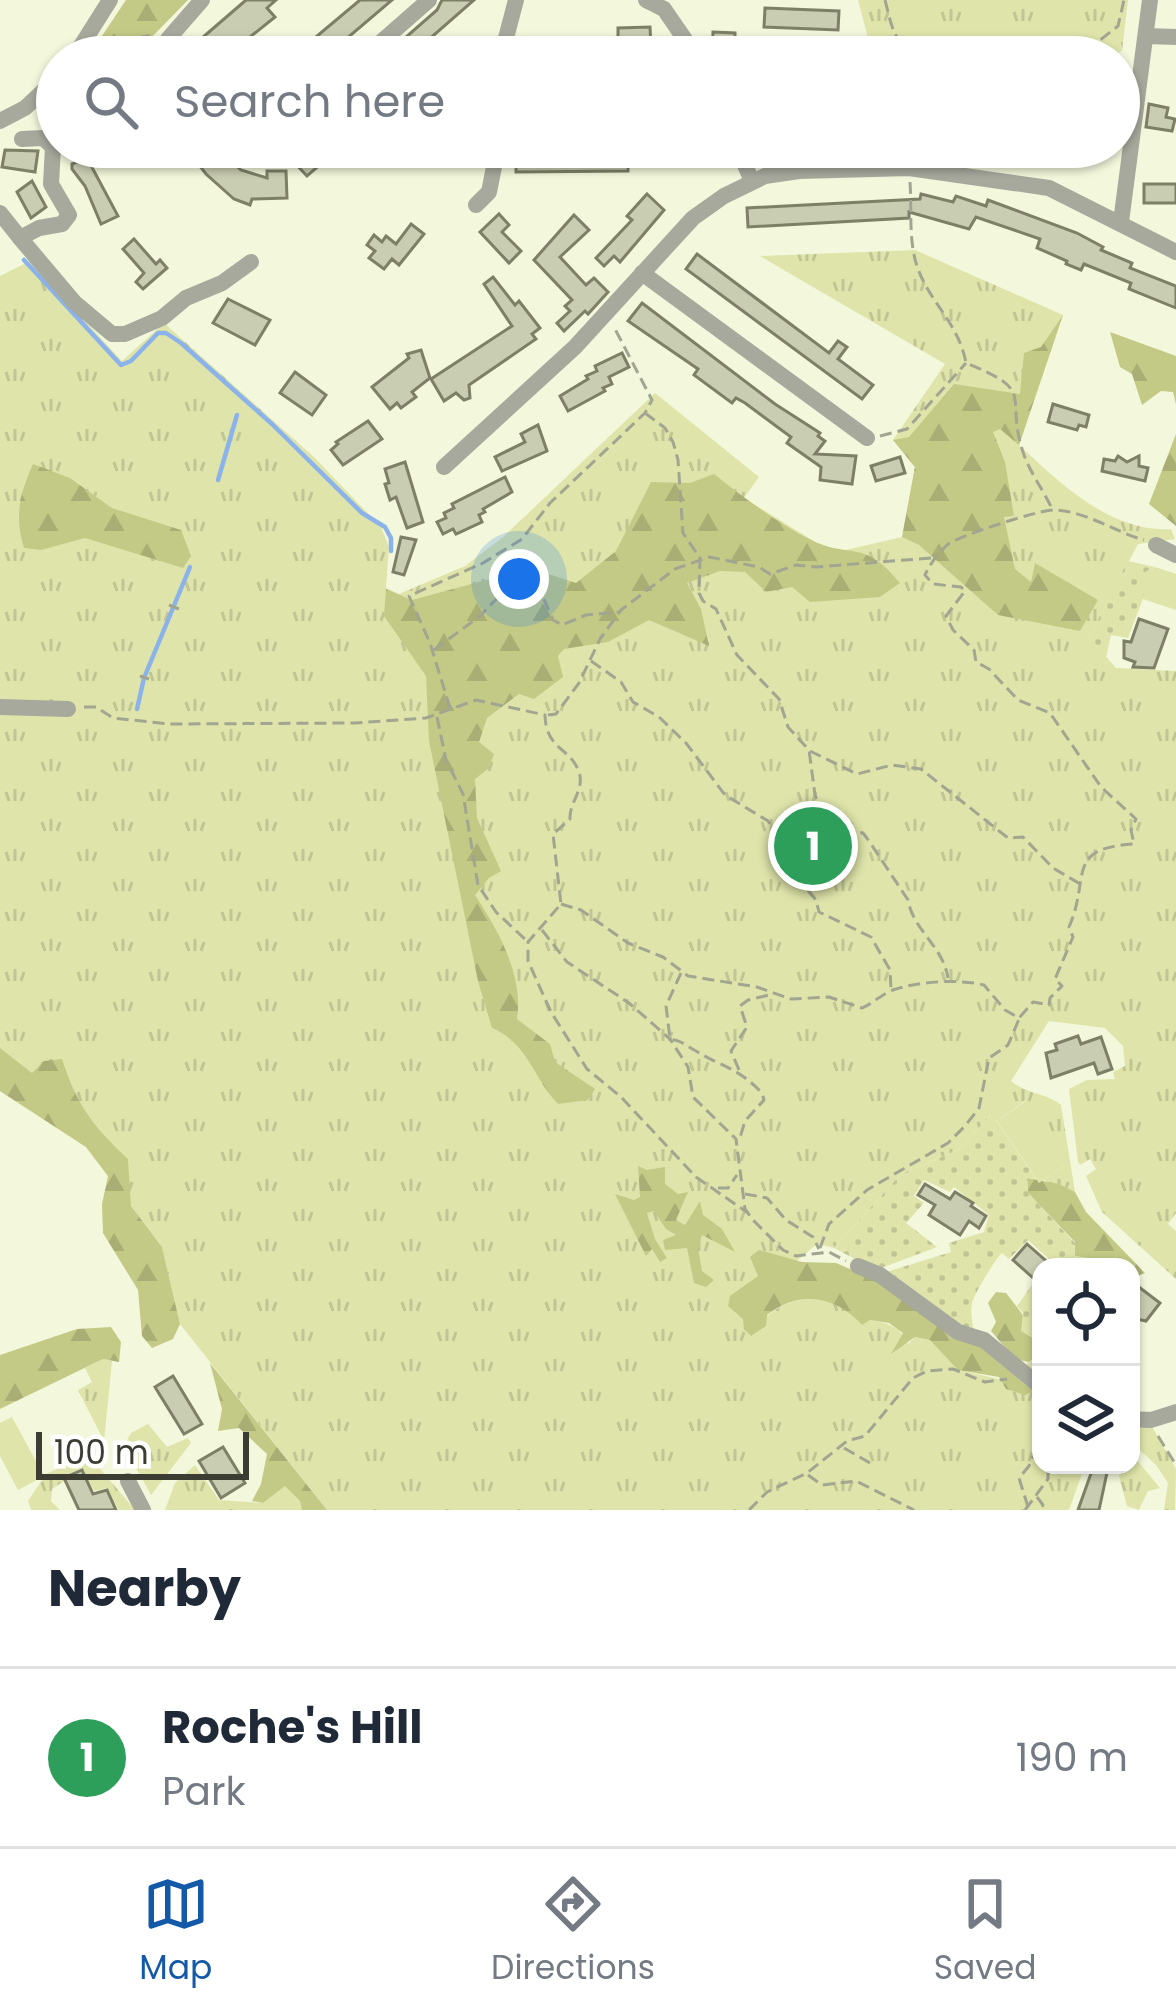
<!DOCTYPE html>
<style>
:root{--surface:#fff;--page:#f2f2f3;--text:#1f2937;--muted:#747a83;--line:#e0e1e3;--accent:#1458a8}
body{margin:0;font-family:Poppins,sans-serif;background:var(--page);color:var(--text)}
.controls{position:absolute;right:36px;bottom:36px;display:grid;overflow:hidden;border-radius:24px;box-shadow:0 3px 9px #0004}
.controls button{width:108px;height:108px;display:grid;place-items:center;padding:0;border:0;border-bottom:3px solid var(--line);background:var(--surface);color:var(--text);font:60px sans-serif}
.scale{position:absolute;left:36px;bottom:30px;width:213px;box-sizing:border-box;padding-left:12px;border:6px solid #3c3d32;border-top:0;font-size:33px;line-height:42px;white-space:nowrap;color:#3c3d32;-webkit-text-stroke:9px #fff;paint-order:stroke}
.you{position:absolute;left:519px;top:579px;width:42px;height:42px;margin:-30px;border:9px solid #fff;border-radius:50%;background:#1a73e8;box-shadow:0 0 0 18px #1a73e833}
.badge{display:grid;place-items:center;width:78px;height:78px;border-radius:50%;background:var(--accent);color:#fff;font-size:39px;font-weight:700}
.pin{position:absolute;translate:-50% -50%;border:6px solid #fff;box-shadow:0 3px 12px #0006}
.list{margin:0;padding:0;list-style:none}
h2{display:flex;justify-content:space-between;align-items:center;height:156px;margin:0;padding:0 48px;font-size:51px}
h2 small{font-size:39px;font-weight:400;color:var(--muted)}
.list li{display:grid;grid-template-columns:78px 1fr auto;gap:36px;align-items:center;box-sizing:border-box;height:180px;padding:0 48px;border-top:3px solid var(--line)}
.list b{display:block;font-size:45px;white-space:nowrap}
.list p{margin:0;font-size:39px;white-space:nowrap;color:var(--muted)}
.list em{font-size:39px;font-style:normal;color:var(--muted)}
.icon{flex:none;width:66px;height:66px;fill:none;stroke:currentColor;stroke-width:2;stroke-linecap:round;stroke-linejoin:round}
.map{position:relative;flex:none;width:1176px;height:1510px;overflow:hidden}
.search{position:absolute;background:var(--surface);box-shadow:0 3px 9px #0004;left:36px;right:36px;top:36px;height:132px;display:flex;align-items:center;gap:30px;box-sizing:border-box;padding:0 42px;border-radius:66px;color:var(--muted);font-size:45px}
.sheet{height:336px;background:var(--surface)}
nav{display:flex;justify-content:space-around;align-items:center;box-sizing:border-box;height:168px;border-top:3px solid var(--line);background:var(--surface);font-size:33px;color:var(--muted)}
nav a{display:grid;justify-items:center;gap:6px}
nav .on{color:var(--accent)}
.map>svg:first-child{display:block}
</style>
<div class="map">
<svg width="1176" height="1510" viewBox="0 0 1176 1510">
<defs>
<pattern id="grass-tufts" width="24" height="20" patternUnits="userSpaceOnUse" patternTransform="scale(3)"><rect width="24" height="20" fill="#dfe5aa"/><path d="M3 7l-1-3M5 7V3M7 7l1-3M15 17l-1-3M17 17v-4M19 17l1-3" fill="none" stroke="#c0c593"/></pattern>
<pattern id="forest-firs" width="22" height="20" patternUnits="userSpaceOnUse" patternTransform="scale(3)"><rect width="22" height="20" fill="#c3ca86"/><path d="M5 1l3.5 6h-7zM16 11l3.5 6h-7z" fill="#a8ae74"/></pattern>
<pattern id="garden-dots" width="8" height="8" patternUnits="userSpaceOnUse" patternTransform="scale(3)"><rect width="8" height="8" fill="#dfe5aa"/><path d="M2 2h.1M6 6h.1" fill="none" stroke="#c0c593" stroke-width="1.8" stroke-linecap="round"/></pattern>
</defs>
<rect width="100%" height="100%" fill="#f3f7db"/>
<!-- grass -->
<g fill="url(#grass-tufts)">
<path d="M858,0H1128L1122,51L1107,57H873Z"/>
<path d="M915,250L1063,315L1019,445C1060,483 1111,533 1171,529L1175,539L1138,544L1089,637L1116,668L1176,671V1213L1168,1224L1176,1231V1279L1102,1212L1086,1176L1096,1169L1090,1159L1080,1165L1078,1162L1069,1089L1087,1080L1115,1079L1113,1072L1125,1066L1123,1046L1105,1028L1049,1021L1011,1081C1026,1094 1047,1093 1061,1105L1075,1192L1043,1180L1065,1165L1026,1100L997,1121L991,1115L958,1150L901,1174L834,1248L817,1244L736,1312L767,1316C798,1290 835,1295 862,1324L870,1320C887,1323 901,1326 908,1344L915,1337L931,1340L959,1370L1033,1387L1041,1392V1465H1085L1069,1510H327L180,1324L162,1247L86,1147L0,1091V276L30,261L122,361L164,323L314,457L381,527L389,547L386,588L399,594L465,566L502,538L655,393L759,477L744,498L833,553L902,537L915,467L893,440L945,364L760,256Z"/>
<path d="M1155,567L1176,574V610L1143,599L1138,575Z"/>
<path d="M103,1359L112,1361L104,1441L78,1390L92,1382L85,1368Z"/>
<path d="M1150,1423L1176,1469L1175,1510H1164L1168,1483L1156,1465L1131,1442V1431Z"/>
<path d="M148,1424L167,1447L188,1438L191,1443L151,1495L124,1446L131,1433Z"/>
<path d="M1131,1453L1160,1488L1148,1491L1139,1510L1127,1506L1116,1465H1131Z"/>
<path d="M79,1459L96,1464L135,1510H119L107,1488L94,1491L82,1468L63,1477L64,1481L52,1489L51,1501L60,1510H31L28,1501L46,1474Z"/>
<path d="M195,1465L219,1500L263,1503L285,1485L300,1501L302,1510H165L175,1483Z"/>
</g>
<!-- forest -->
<g fill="url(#forest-firs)">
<path d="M126,0H188L145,44L88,57Z"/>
<path d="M1063,315L1019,445L1000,429L993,432L1005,462L1014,516L1004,517L1015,569L1031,582L1035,563L1098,600L1080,631L998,615L919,545L902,537L915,467L893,440L909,437L954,384L1020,394L1024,353L1041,347Z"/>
<path d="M1110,332L1176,356V404L1173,392L1161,391L1142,405L1132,374L1120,367Z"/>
<path d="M1176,434V526L1149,504Z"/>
<path d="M33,464L70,478L112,508L181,530L191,556L183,568L85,538L41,550L24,548C14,516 20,493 33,464Z"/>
<path d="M714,474C744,498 775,521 809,539C850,560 863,537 900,583L880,597L810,602L792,587L766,592L745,572L720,571L687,583L701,609L709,646L649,620L608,642L564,649L558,656L563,677L534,699L519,694L487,718L479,742L494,754L489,768L475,779L477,818L501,871L489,878L475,895C498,930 524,976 517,1019L550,1044L555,1062L595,1089L588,1100L558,1104C533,1078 528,1043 492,1028L478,981L429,741L426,676L384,616L386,589L412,600L530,568L576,583L616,551L651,482L690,483Z"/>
<path d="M0,1048L32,1073L44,1061L62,1059C77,1106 93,1126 128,1159L131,1206L162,1247L180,1324L173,1339L152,1348L142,1336L138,1290L103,1233L102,1204L108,1176L86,1147L0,1091Z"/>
<path d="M638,1166L647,1170L665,1167V1184L678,1194L688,1192L676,1220L685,1225L700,1201L703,1215L722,1229L735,1252L702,1235L698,1248L702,1271L714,1280L706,1287L694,1283L687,1248L665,1250L663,1240L676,1235L666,1229L654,1211L647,1213L655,1239L667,1258L660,1262L652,1249L646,1256L615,1194L634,1200L640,1197Z"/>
<path d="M1027,1178L1059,1184L1075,1192L1086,1212L1145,1273L1135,1277L1131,1267L1075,1256V1242L1028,1193Z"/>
<path d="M759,1250L802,1262L836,1263L881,1282L976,1343L1033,1391L1025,1395L1006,1389L999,1377L958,1370L930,1340L915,1337L891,1354L903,1333L889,1323L870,1320L862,1325C835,1295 798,1290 767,1315L766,1326L751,1336L744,1329L743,1319L728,1306L730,1296L758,1276L750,1257Z"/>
<path d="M996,1292L1006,1293C1021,1312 1036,1330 1038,1355L1029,1362L1015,1359L991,1331L996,1322L988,1303Z"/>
<path d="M111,1327L121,1342L119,1362L103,1359L0,1409V1355L77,1329Z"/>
<path d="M210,1363L327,1510H302L300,1501L285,1486L263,1503L252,1501L261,1484L267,1454L239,1428L218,1431L222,1409Z"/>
</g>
<!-- garden -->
<g fill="url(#garden-dots)">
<path d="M1128,561L1155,567L1139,575L1144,596L1128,638L1111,635L1106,657L1089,637Z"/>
<path d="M992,1114L1036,1179L1027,1178L1028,1193L1075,1243V1256L1109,1261L1119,1267H1058L1028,1240L1009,1259L1002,1253C996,1258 973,1295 972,1304C970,1312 973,1325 974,1334L883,1273L951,1252L949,1243L984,1232L989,1215L954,1187L950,1192L924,1180L914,1196L924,1203L906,1223L937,1247L876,1270L834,1248L901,1174L958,1150Z"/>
<path d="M1032,1285L1041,1288V1380L1024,1367L1038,1355L1037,1341L1021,1331L1023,1313L1017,1306Z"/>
</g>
<!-- pitch -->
<g fill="#dfe5aa">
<path d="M1027,1100L1066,1159L1065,1165L1039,1183L997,1121Z"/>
<path d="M12,1417L44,1476L18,1490L0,1456V1423Z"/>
</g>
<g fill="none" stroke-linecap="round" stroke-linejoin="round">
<!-- stream -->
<g stroke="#8bb3ea" stroke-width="4.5">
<path d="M24,260L121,365L131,361L158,333H166L181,343L272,424L362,513L385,527L391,538V551"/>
<path d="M218,480L237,415"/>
<path d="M137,709L144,678L190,567"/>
</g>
</g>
<!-- building -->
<g fill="#c9cdb1" stroke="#7d8067" stroke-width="3">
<path d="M246,0H276L267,8L275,17L225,57H219L202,38Z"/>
<path d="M360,0H392L325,57H292Z"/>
<path d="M442,0H474L418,49L406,37L437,10Z"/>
<path d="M765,8L839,11L838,30L764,27Z"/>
<path d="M650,27L651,46L618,47V28Z"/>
<path d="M713,32L735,33V41H758V54L712,57Z"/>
<path d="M1149,104L1168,108L1166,117L1175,119L1172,131L1146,127Z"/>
<path d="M185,147H216L241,170L267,178V171H286L287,198L252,199L250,205L234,199L206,174Z"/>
<path d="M307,147H329L316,159L321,164L307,176L292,160Z"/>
<path d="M636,147H656V166H628V171L516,172V153L636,152Z"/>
<path d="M5,150L38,151L35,172L2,167Z"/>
<path d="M87,158L118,216L101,224L85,186L72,169V164Z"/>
<path d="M32,181L46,207L31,218L17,192Z"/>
<rect x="1144" y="184" width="32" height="19"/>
<path d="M647,194L664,210L620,262L614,256L604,266L596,258L632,220L627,216Z"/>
<path d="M921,194L953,202L956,196L986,206L988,200L1077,233L1103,247L1101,250L1132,263L1130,268L1176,286V308L1129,289L1131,283L1084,264L1081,270L1066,264L1067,261L1037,248L1040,239L976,217L969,229L909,212V218L748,227L747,208L920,199Z"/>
<path d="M499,214L509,225L502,232L521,251L509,263L480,232Z"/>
<path d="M574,215L589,230L560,257L586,285L594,278L608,292L588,314L585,311L564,331L557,323L570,311L565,306L572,300L534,260Z"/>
<path d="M411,224L424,234L399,265L392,259L384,269L369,258L375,251L367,245L374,235L382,242L386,236L396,244Z"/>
<path d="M134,239L156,264L160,260L167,268L143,289L136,282L144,273L123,249Z"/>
<path d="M697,254L829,353L838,341L847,347L838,359L873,385L862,399L686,269Z"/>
<path d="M493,277L515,305L519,301L540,328L532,334L536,339L469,385L470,398L464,400L456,393L444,401L431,379L512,326L484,284Z"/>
<path d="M228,299L270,320L255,345L213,323Z"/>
<path d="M642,303L775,404L820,433L818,436L825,441L815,454L856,456L852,484L820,480L821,467L787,443L791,437L745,403L736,398L732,403L694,375L698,369L628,321Z"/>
<path d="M421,350L430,378L412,392L416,397L401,408L397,403L390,409L372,387L409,358L407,354Z"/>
<path d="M622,353L629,367L609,377L612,384L603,388L605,391L568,411L560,396L588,379L586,376L597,371L595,366Z"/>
<path d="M295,372L326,395L312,415L280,393Z"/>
<path d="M1053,404L1089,415L1086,427L1079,425L1077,430L1048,422Z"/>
<path d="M368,421L382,439L343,465L331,450L338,444L336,442Z"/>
<path d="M538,425L547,451L502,471L495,457L525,442L521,434Z"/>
<path d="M1118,456L1127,462L1139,456V466L1148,468L1145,481L1102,471L1104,459L1115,461Z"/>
<path d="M900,457L905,473L876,481L871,466Z"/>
<path d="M405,462L423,522L407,528L396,497L390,500L385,484L389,483L385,469Z"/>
<path d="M505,477L512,492L483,509L485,512L479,515L482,522L456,534L453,529L443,534L437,522L446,518L444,513L454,508L452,504Z"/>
<path d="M401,537L416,540L404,575L393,572Z"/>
<path d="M1139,619L1168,629L1154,668L1133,667L1135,662L1124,658V641L1131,642Z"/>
<path d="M1078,1036L1081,1044L1101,1037L1112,1069L1098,1074L1094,1063L1051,1078L1046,1053L1057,1050L1055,1044Z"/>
<path d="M925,1184L950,1199L955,1192L973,1203L971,1206L986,1216L979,1228L969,1221L960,1235L929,1215L935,1205L918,1195Z"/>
<path d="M1027,1244L1053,1267H1041V1285L1013,1260Z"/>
<path d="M1131,1281L1160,1303L1146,1321L1132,1318Z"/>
<path d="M173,1376L202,1424L184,1434L155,1387Z"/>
<path d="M223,1447L245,1483L221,1498L199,1461Z"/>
<path d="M1094,1465L1108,1468L1099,1510H1078Z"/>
<path d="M82,1470L93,1494L107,1490L116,1510H79L64,1478Z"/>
</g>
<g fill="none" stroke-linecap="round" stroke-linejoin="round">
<!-- path -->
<g stroke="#a2a590" stroke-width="3" stroke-dasharray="12 6" stroke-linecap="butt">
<path d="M885,0C892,26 893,46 921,56L1095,44L1118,26L1124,0"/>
<path d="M103,37L117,42L152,35"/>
<path d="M910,182C912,210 908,242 918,269C931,304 959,324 966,363C1037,392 1005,393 1022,449C1028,470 1043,489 1052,509"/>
<path d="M645,413L665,428L673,442L678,460L683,533L700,558L699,593L703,601L716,609L737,655L779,699L788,727L809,750L815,795L824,818L844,829L863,833L869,841L908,900C913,930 943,946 948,978"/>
<path d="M880,436L907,429L966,363"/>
<path d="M169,605L179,609"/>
<path d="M434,650L480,616L506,589L525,580L539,588L553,620L562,625L586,615L618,612"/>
<path d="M591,661L621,682L633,702L659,717L686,743L725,795L768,821L790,853L795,875L816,900L819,912L871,937L890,970L891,989"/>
<path d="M140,676L149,679"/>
<path d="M84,707H96L113,718L170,724L355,723L426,718L476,700L545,715C546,750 570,747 579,772C585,789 569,803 570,819L553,834L561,904L528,942V961L551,1012L587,1069L621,1097L696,1177L748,1213"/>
<path d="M450,708L430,643L409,596L483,563L522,539L550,503L645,413L652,400L615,329"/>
<path d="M548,715L556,714L579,683L600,639L621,610L675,569L709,557L759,567L770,574L796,565L816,567L931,558"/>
<path d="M437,717L446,760L463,794L478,885L496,912L528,942"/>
<path d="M810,751L857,774L892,765L921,769L1008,838L1023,837L1053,868L1082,885"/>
<path d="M561,904L581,910L628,943L663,957L688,976L757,987L791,999L829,997L862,1008C874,1003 884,992 896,989C922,981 959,979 984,985L1005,1010L1019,1018L1033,1002L1049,1005L1050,998L1062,986L1055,979L1073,937L1069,927C1091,877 1064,848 1134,844L1131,830L1136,819L1101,787L1050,713L1018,700L989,669L976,662L974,650L953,630L946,616L965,591L961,587L933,584L925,575C931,562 938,554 947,545C955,537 1041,509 1054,510C1086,511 1115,532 1144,540"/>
<path d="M542,930L567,962L629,1003L670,1039L688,1067L693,1097L736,1139L745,1209L753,1220L783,1250L796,1256L829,1252L846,1261"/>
<path d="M681,973L666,1006L670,1039C683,1041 685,1045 696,1051C722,1067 737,1067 762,1093L764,1100L745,1121L739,1141"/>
<path d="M739,1070L731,1051L747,1027L740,1006L748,1000L769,995"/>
<path d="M718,1188H728L737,1175"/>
<path d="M745,1194L767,1198L786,1220L813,1237L819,1249"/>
<path d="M820,1248L829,1224L867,1190L948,1143L965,1126L979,1108L989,1058L1008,1045L1019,1019"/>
<path d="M1158,1436L1176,1465"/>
<path d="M844,1448L870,1463"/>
<path d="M808,1475L822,1485L856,1481L914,1510"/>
<path d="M1037,1497L1043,1505L1040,1510"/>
<path d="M1028,1507L1019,1478L1029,1466L1041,1438"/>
<path d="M749,1510L767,1492L807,1473L847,1441L865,1436L913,1378L927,1371L953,1369L985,1382L1007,1379"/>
<path d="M1025,1510L1048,1479V1465"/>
</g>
<!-- minor -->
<g stroke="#a7a99d" stroke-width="16">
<path d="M646,0L664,9L697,57"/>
<path d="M1146,36L1176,37"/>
<path d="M74,57L110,0"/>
<path d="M183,57L168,39L202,0"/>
<path d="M364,57L429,0"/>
<path d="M501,57L516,0"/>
<path d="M0,121L25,108L57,78"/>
<path d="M737,147L752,181"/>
<path d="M476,205L489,192L498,147"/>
<path d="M0,213L20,238L39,228L62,224L69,215L51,184L53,147L43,138L22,139"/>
<path d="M1121,222L1150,0"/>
<path d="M20,238L74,302L112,334H125L162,318L186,298L222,283L251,262"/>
<path d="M642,273L867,438"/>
<path d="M444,467L575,347L693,218L724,196L765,176L799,171L909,168L1049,188L1176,252"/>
<path d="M1156,545L1176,555"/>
<path d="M0,707L68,709"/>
<path d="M858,1266L880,1275L958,1332L984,1340L1041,1387"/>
<path d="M1131,1419L1151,1420L1176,1412"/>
<path d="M128,1481L143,1510"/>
</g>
</g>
</svg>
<div class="controls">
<button><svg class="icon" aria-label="locate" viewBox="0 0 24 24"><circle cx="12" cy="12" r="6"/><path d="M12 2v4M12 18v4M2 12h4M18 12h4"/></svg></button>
<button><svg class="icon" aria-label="layers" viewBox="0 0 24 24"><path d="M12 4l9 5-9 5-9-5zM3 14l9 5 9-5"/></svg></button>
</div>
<div class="scale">100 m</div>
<div class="you"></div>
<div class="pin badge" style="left:813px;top:846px;background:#2e9e5b">1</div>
<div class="search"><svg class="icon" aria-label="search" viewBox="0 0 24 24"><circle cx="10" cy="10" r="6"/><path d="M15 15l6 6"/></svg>Search here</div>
</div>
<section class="sheet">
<h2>Nearby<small></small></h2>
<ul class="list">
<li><span class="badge" style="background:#2e9e5b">1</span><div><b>Roche's Hill</b><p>Park</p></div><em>190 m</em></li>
</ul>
</section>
<nav>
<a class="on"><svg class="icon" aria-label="map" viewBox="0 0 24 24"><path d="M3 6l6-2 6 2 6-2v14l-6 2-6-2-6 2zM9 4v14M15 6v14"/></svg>Map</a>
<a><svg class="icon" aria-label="directions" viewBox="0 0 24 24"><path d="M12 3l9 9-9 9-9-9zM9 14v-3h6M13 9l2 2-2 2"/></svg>Directions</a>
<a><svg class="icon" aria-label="saved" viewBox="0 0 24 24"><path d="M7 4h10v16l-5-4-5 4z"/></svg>Saved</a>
</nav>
